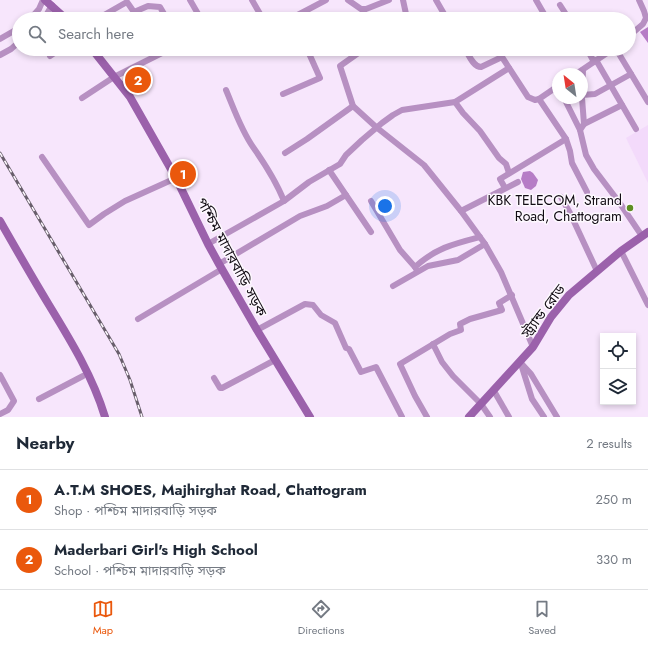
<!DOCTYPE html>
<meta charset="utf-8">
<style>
:root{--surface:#fff;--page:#f6f6f7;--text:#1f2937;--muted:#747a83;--line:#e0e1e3;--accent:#ea580c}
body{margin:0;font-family:Jost,"Noto Sans Bengali",sans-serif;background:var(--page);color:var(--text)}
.controls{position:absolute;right:12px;bottom:12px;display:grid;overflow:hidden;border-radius:0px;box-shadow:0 2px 6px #0003}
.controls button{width:36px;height:36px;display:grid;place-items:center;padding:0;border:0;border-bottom:1px solid var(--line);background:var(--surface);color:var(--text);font:20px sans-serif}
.compass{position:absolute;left:552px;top:68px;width:36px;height:36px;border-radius:50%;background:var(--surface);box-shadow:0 2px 6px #0003;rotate:330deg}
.you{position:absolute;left:385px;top:206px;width:14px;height:14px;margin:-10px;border:3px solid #fff;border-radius:50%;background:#1a73e8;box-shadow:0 0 0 6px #1a73e833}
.badge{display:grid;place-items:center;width:26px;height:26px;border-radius:50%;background:var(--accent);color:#fff;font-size:13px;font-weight:700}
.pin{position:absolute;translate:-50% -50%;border:2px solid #fff;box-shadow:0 1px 4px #0006}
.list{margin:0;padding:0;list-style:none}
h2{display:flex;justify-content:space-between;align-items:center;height:52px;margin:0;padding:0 16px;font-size:17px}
h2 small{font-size:13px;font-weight:400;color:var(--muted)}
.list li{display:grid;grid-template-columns:26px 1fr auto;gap:12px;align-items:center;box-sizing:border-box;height:60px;padding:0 16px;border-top:1px solid var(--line)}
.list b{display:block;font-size:15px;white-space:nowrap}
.list p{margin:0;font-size:13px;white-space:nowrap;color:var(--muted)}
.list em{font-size:13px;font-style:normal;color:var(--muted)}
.icon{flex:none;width:22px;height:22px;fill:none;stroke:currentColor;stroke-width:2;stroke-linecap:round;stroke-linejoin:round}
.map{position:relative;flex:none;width:648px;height:417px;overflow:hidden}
.search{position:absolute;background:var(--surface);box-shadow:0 2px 6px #0003;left:12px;right:12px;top:12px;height:44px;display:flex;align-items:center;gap:10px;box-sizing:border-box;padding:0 14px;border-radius:22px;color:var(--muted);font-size:15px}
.sheet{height:172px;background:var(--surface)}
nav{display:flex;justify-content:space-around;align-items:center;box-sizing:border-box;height:56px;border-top:1px solid var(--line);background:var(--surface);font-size:11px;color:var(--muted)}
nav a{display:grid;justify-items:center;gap:2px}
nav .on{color:var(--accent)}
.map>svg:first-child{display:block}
</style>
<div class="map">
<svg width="648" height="417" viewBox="0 0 648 417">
<rect width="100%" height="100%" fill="#f7e6fc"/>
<!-- built -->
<path fill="#f3dafb" d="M648,125V183L626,138Z"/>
<!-- water -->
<g fill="#b67cc6">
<path d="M648,27V43L640,32Z"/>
<path d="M530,171L533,173L538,180L536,186L531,190L525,188L521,179L523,172Z"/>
</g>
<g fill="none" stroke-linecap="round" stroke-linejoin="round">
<!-- street -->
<g stroke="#b790c2" stroke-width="6">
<path d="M190,0L201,19"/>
<path d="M252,0L263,19"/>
<path d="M348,0L361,9H366L389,0"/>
<path d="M403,0L406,14L405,19"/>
<path d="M436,0L447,19"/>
<path d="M536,0L547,19"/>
<path d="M560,5L569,19"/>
<path d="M30,19L39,9L43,0"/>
<path d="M44,19L52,5"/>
<path d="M97,19L127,2L134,12L148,6L160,7L167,19"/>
<path d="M290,19L326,0"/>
<path d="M629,36L643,24L646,18L644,11L639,0"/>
<path d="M0,39L19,28"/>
<path d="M364,49L340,66L353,106L376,127L424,165L461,211L485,244L501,272L533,347"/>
<path d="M465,49C469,55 473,67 481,67L502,57"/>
<path d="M505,49L502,53V57L528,97L535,100L539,99L558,86"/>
<path d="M587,49L594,62"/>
<path d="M616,49L648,102"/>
<path d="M0,55L11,49L19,42"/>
<path d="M50,56L60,49"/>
<path d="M596,60L636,129"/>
<path d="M576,74L613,49"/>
<path d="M226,90C234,109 241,130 253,147C265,164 276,181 284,201"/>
<path d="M283,94L320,78L307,49"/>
<path d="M582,95L595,94L631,74"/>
<path d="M582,97L583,70"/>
<path d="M82,98L114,77L170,49"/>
<path d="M564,98L580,130"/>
<path d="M582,98L584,124L580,130L586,155L594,169L619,202L642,236"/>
<path d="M539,99L566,139L570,151L572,163L587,192"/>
<path d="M455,102L463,113L480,131L499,158L506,164L509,173"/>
<path d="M584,124L622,105"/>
<path d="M285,153L307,139L353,106"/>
<path d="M42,157L89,225L104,214L125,201L176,178"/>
<path d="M329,170L371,232"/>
<path d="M505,188L500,179L566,139"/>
<path d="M561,197L570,213L597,271"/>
<path d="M371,201L400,250L415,267"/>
<path d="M461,211L518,182"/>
<path d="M208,244L284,201L309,182L340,164L346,155L362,140L382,123L393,115L402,110L455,102L509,68"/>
<path d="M621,251L648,305"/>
<path d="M219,264L300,216L327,206L346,195"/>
<path d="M416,269L415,267C436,248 453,244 480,237"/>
<path d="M393,286L428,266L458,260L485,244"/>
<path d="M138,319L222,269"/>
<path d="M257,330L305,304L313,305L321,315L335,323L346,348L349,349L361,372L376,367L402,417"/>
<path d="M433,344L442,362L453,376L481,404L490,417"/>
<path d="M520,362L531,374L557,417"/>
<path d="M521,364L532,399L544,417"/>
<path d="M0,375L14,401L8,410L0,414"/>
<path d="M214,378L220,388H222L275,360"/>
<path d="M494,391L509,417"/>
<path d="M39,399L83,376"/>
<path d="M427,417L415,396L400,364L450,334L461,330L460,324L470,319L502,310L499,303L512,295"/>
</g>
<!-- secondary -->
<g stroke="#9b61ab" stroke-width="8">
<path d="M45,0L66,19"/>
<path d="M92,49L130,97L176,178L208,244L219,264L257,330L310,417"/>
<path d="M0,221C16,249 32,277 49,305C71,341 93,377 105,417"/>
<path d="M469,417L533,347L551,317L569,295L621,251L648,232"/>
</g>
<!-- rail casing -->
<g stroke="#685e6b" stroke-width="3">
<path id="rail" d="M0,153L119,354L130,380L142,417"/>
</g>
<!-- rail -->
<use href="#rail" stroke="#fdf8fe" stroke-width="1.5" stroke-dasharray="4.5" stroke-linecap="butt"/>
</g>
<!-- markers -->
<circle fill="#5e8e23" stroke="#fdf8fe" stroke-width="1.5" cx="630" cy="208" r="4"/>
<g text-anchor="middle" stroke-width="3" stroke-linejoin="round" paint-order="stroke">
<!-- poi labels -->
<g font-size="14" fill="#110b13" stroke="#fdf8fe" text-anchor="end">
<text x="622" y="205">KBK TELECOM, Strand<tspan x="622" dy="16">Road, Chattogram</tspan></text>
</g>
<!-- street labels -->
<g font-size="14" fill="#110b13" stroke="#fdf8fe">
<text transform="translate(232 257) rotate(62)" y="5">পশ্চিম মাদারবাড়ি সড়ক</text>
<text transform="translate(543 311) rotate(-53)" y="5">স্ট্র্যান্ড রোড</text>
</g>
</g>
</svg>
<div class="controls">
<button><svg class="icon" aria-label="locate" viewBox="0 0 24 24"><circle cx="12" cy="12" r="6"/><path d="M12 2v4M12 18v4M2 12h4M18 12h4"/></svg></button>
<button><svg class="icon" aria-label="layers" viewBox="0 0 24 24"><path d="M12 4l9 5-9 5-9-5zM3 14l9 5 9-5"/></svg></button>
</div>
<svg class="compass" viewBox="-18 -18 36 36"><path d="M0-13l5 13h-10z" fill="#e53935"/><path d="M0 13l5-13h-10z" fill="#747a83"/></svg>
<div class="you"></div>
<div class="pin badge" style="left:183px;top:174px">1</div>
<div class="pin badge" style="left:138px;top:80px">2</div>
<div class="search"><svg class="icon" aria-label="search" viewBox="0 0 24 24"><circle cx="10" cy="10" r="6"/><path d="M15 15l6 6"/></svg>Search here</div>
</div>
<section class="sheet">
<h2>Nearby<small>2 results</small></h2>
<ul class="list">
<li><span class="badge">1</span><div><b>A.T.M SHOES, Majhirghat Road, Chattogram</b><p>Shop · পশ্চিম মাদারবাড়ি সড়ক</p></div><em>250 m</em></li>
<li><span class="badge">2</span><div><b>Maderbari Girl's High School</b><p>School · পশ্চিম মাদারবাড়ি সড়ক</p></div><em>330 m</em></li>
</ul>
</section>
<nav>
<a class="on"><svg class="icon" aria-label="map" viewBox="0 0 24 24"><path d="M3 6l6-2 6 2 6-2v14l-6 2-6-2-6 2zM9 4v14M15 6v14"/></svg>Map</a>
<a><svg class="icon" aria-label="directions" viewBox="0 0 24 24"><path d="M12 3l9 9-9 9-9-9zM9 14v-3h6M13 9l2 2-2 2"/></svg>Directions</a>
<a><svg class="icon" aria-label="saved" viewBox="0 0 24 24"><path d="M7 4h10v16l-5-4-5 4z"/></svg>Saved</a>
</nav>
